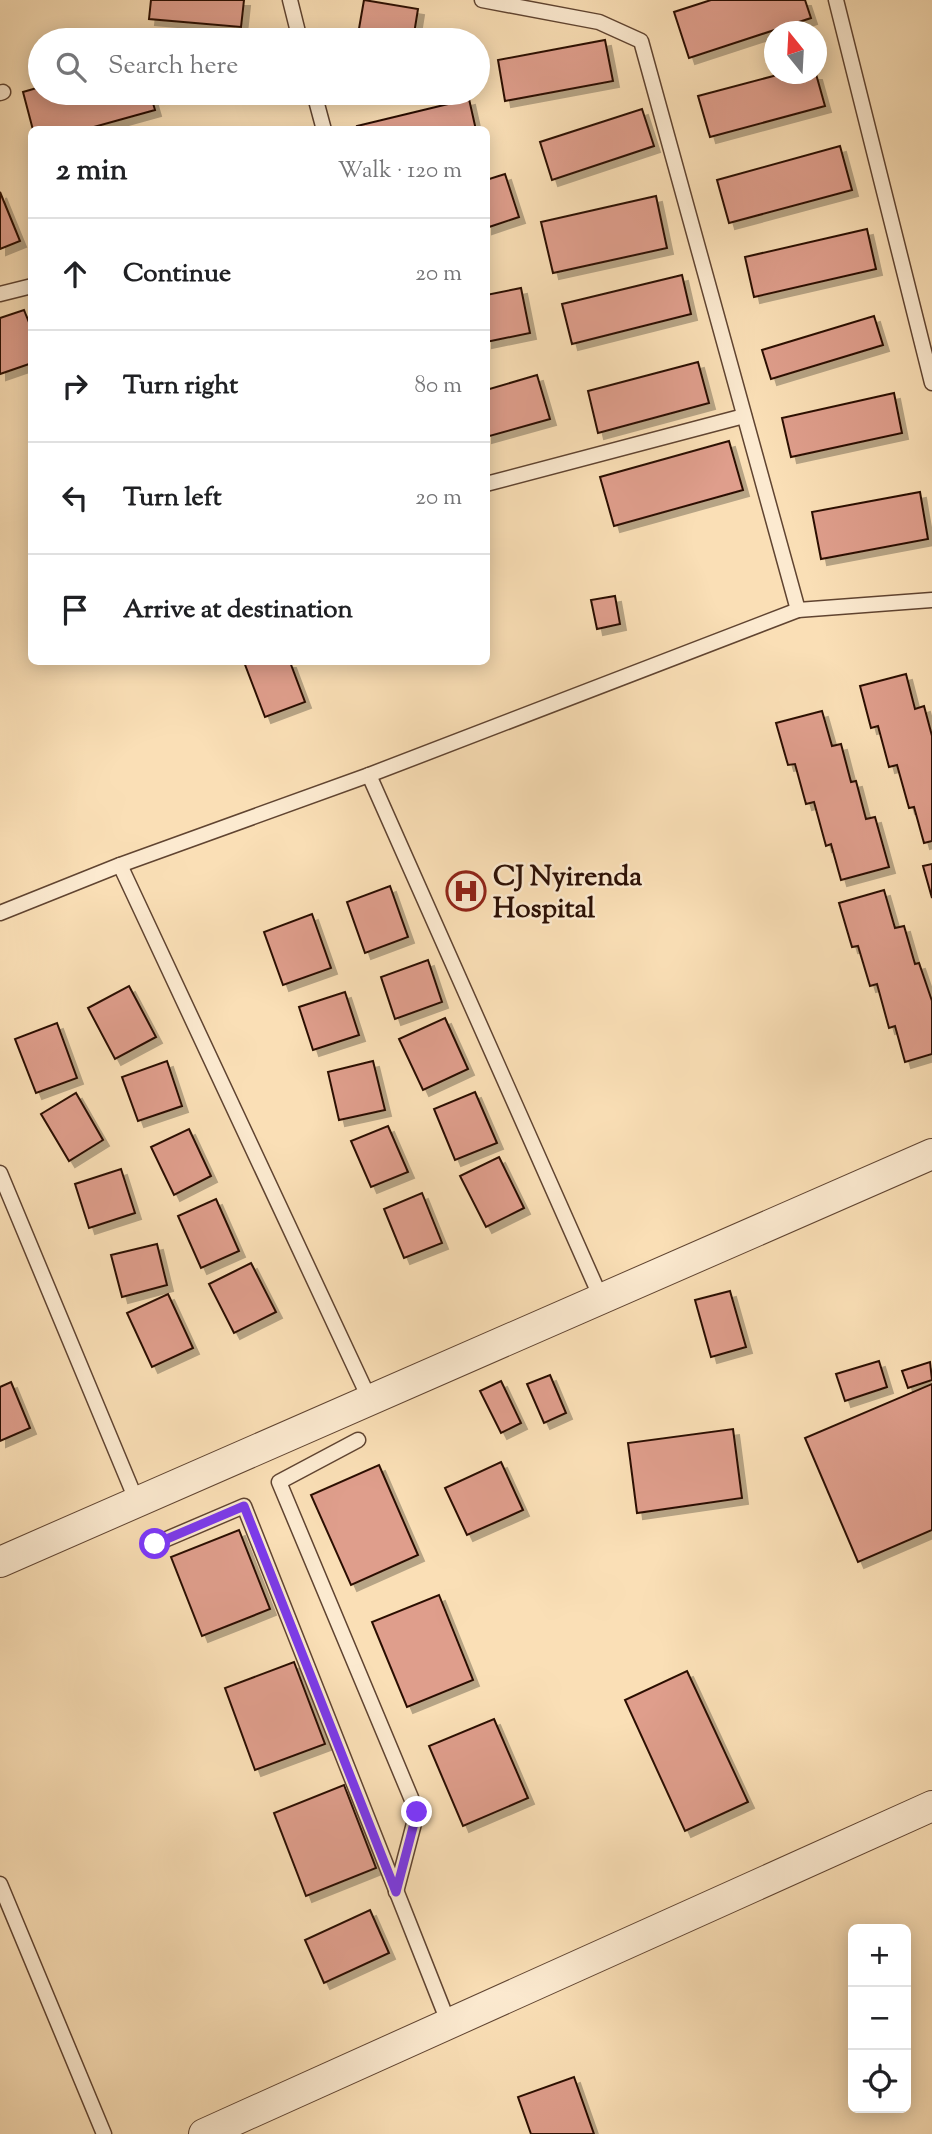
<!DOCTYPE html>
<meta charset="utf-8">
<style>
:root{--surface:#fff;--page:#f2f2f2;--text:#202124;--muted:#757577;--line:#e0e0e0}
body{margin:0;font-family:"Sorts Mill Goudy",serif;background:var(--page);color:var(--text)}
.controls{position:absolute;right:21px;bottom:21px;display:grid;overflow:hidden;border-radius:10px;box-shadow:0 4px 18px #0003}
.controls button{width:63px;height:63px;display:grid;place-items:center;padding:0;border:0;border-bottom:2px solid var(--line);background:var(--surface);color:var(--text);font:35px sans-serif}
.compass{position:absolute;left:764px;top:21px;width:63px;height:63px;border-radius:50%;background:var(--surface);box-shadow:0 4px 18px #0003;rotate:342deg}
.stop{position:absolute;width:21px;height:21px;margin:-16px;border:5px solid #7c3aed;border-radius:50%;background:#fff}
.stop.end{background:#7c3aed;border-color:#fff;box-shadow:0 2px 7px #0008}
.list{margin:0;padding:0;list-style:none}
h2{display:flex;justify-content:space-between;align-items:center;height:91px;margin:0;padding:0 28px;font-size:30px}
h2 small{font-size:23px;font-weight:400;color:var(--muted)}
.list li{display:grid;grid-template-columns:46px 1fr auto;gap:21px;align-items:center;box-sizing:border-box;height:112px;padding:0 28px;border-top:2px solid var(--line)}
.list b{display:block;font-size:26px;white-space:nowrap}
.list em{font-size:23px;font-style:normal;color:var(--muted)}
.icon{flex:none;width:38px;height:38px;fill:none;stroke:currentColor;stroke-width:2;stroke-linecap:round;stroke-linejoin:round}
.map{position:relative;flex:none;width:932px;height:2134px;overflow:hidden}
.search{position:absolute;background:var(--surface);box-shadow:0 4px 18px #0003;left:28px;top:28px;width:462px;height:77px;display:flex;align-items:center;gap:18px;box-sizing:border-box;padding:0 24px;border-radius:38px;color:var(--muted);font-size:26px}
.panel{position:absolute;background:var(--surface);box-shadow:0 4px 18px #0003;left:28px;top:126px;width:462px;height:539px;border-radius:10px}
.map>svg:first-child{display:block}
</style>
<div class="map">
<svg width="932" height="2134" viewBox="0 0 932 2134">
<defs>
<filter id="shadow"><feDropShadow dx="6" dy="6" stdDeviation="0" flood-color="#0004"/></filter>
</defs>
<rect width="100%" height="100%" fill="#fadfb6"/>
<filter id="stains"><feTurbulence type="fractalNoise" baseFrequency=".00286" numOctaves="4"/><feColorMatrix values="0 0 0 0 .2 0 0 0 0 .09 0 0 0 0 .02 0 0 0 .5 -.17"/></filter>
<radialGradient id="worn" r=".72"><stop offset=".6" stop-color="#630" stop-opacity="0"/><stop offset="1" stop-color="#630" stop-opacity=".3"/></radialGradient>
<!-- building -->
<g fill="#df9e8c" stroke="#2c1005" stroke-width="2" filter="url(#shadow)">
<path d="M151,0H244L241,27L149,19Z"/>
<path d="M364,0L418,9L413,40H357Z"/>
<path d="M711,0H805L811,18L689,58L674,12Z"/>
<path d="M605,40L613,81L505,101L498,60Z"/>
<path d="M781,74H816L825,106L710,137L698,96Z"/>
<path d="M40,87V93H150L155,110L83,130H33L23,92Z"/>
<path d="M469,99L476,130H358L357,126Z"/>
<path d="M642,109L654,146L552,180L540,142Z"/>
<path d="M840,146L852,190L729,223L717,180Z"/>
<path d="M505,174L519,217L486,228V180Z"/>
<path d="M0,192L20,241L0,249Z"/>
<path d="M656,196L667,248L553,273L541,222Z"/>
<path d="M867,229L876,269L754,297L745,257Z"/>
<path d="M682,275L691,314L572,344L562,304Z"/>
<path d="M521,288L530,333L486,342V295Z"/>
<path d="M24,310L32,330V363L0,374V318Z"/>
<path d="M874,316L883,345L771,379L762,350Z"/>
<path d="M698,362L709,403L598,433L588,391Z"/>
<path d="M537,375L550,419L486,437V390Z"/>
<path d="M894,393L902,433L791,457L782,418Z"/>
<path d="M729,441L743,490L614,526L600,477Z"/>
<path d="M920,492L928,539L821,559L812,512Z"/>
<path d="M615,596L620,624L597,629L591,600Z"/>
<path d="M244,662H290L305,702L265,717Z"/>
<path d="M906,674L915,709L924,706L932,736V841L924,843L914,807L909,808L897,765L889,767L878,726L871,728L860,686Z"/>
<path d="M822,711L832,746L841,744L851,782L856,781L866,819L875,817L889,867L841,880L831,844L826,846L814,802L806,804L795,764L788,765L776,723Z"/>
<path d="M932,864V898L923,866Z"/>
<path d="M390,886L408,937L365,953L347,902Z"/>
<path d="M884,890L895,928L904,926L915,964L919,963L932,1001V1054L905,1062L895,1026L889,1028L877,984L870,986L858,946L852,947L839,903Z"/>
<path d="M312,914L331,968L283,985L264,932Z"/>
<path d="M428,960L442,1002L395,1019L381,977Z"/>
<path d="M129,986L156,1037L115,1059L88,1008Z"/>
<path d="M345,992L359,1035L313,1050L299,1007Z"/>
<path d="M445,1018L468,1069L423,1090L399,1039Z"/>
<path d="M57,1023L77,1078L36,1093L15,1039Z"/>
<path d="M167,1061L182,1106L138,1121L122,1077Z"/>
<path d="M373,1061L385,1110L339,1120L328,1072Z"/>
<path d="M475,1092L497,1143L455,1160L434,1109Z"/>
<path d="M76,1093L103,1140L69,1161L41,1114Z"/>
<path d="M388,1126L408,1172L371,1187L351,1141Z"/>
<path d="M189,1129L211,1176L174,1195L151,1147Z"/>
<path d="M499,1157L524,1208L486,1227L460,1176Z"/>
<path d="M121,1169L135,1213L89,1228L75,1184Z"/>
<path d="M422,1193L442,1243L404,1258L384,1209Z"/>
<path d="M216,1199L239,1251L201,1268L178,1216Z"/>
<path d="M157,1244L167,1285L122,1297L111,1255Z"/>
<path d="M251,1263L276,1312L234,1333L209,1284Z"/>
<path d="M730,1291L746,1347L711,1357L695,1300Z"/>
<path d="M168,1294L193,1348L152,1367L127,1313Z"/>
<path d="M879,1361L887,1387L845,1401L836,1374Z"/>
<path d="M930,1362L932,1380L908,1388L902,1371Z"/>
<path d="M550,1375L566,1413L544,1423L527,1384Z"/>
<path d="M501,1381L521,1423L501,1433L480,1391Z"/>
<path d="M11,1382L30,1428L0,1441V1387Z"/>
<path d="M932,1384V1530L858,1562L805,1438Z"/>
<path d="M733,1429L742,1498L637,1513L628,1443Z"/>
<path d="M501,1462L523,1510L467,1535L445,1488Z"/>
<path d="M379,1465L418,1555L351,1585L311,1495Z"/>
<path d="M239,1530L270,1609L202,1636L171,1557Z"/>
<path d="M439,1595L473,1680L407,1707L372,1622Z"/>
<path d="M294,1662L325,1744L255,1770L225,1688Z"/>
<path d="M687,1671L748,1802L685,1831L625,1700Z"/>
<path d="M494,1719L528,1798L463,1826L429,1746Z"/>
<path d="M344,1785L376,1868L306,1896L274,1813Z"/>
<path d="M370,1910L389,1953L324,1983L305,1940Z"/>
<path d="M574,2077L594,2134H531L518,2097Z"/>
</g>
<g fill="none" stroke-linecap="round" stroke-linejoin="round">
<!-- lane casing -->
<g stroke="#604431" stroke-width="17">
<g id="lane">
<path d="M290,0L300,40"/>
<path d="M482,0L599,22L641,41L798,610"/>
<path d="M836,0L932,383"/>
<path d="M0,93L3,92"/>
<path d="M314,93L324,130"/>
<path d="M0,294L32,286"/>
<path d="M486,484L744,416"/>
<path d="M369,775L601,1298"/>
<path d="M120,865L369,1398"/>
<path d="M0,913L120,865L369,775L798,610L932,600"/>
<path d="M0,1173L137,1502"/>
<path d="M358,1440L279,1482L417,1812L396,1892"/>
<path d="M155,1544L244,1506L449,2024"/>
<path d="M0,1884L104,2134"/>
</g>
</g>
<!-- street casing -->
<g stroke="#604431" stroke-width="32">
<g id="street">
<path d="M0,1562L932,1154"/>
<path d="M204,2134L932,1806"/>
</g>
</g>
<!-- lane -->
<use href="#lane" stroke="#fcead0" stroke-width="14"/>
<!-- street -->
<use href="#street" stroke="#fcead0" stroke-width="30"/>
</g>
<g fill="none" stroke-linecap="round" stroke-linejoin="round">
<!-- route -->
<path stroke="#7c3aed" stroke-width="9" d="M155,1544L244,1506L396,1892L417,1812"/>
</g>
<!-- icons -->
<defs>
<g id="hospital-ring" transform="scale(2.0125)"><circle r="9.5" fill="#fcead0" stroke="#8f2418" stroke-width="1.5"/><path d="M-5-5h3v3.5h4V-5h3V5h-3V1.5h-4V5h-3Z" fill="#8f2418"/></g>
</defs>
<g fill-rule="evenodd">
<use href="#hospital-ring" x="466" y="891"/>
</g>
<g text-anchor="middle" stroke-width="5" stroke-linejoin="round" paint-order="stroke">
<!-- poi labels -->
<g font-size="28" font-weight="bold" fill="#2c1005" stroke="#fcead0" text-anchor="start">
<text x="493" y="885">CJ Nyirenda<tspan x="493" dy="32">Hospital</tspan></text>
</g>
</g>
<rect width="100%" height="100%" filter="url(#stains)"/>
<rect width="100%" height="100%" fill="url(#worn)"/>
</svg>
<div class="controls">
<button>+</button>
<button>−</button>
<button><svg class="icon" aria-label="locate" viewBox="0 0 24 24"><circle cx="12" cy="12" r="6"/><path d="M12 2v4M12 18v4M2 12h4M18 12h4"/></svg></button>
</div>
<svg class="compass" viewBox="-18 -18 36 36"><path d="M0-13l5 13h-10z" fill="#e53935"/><path d="M0 13l5-13h-10z" fill="#757577"/></svg>
<div class="stop" style="left:155px;top:1544px"></div>
<div class="stop end" style="left:417px;top:1812px"></div>
<div class="search"><svg class="icon" aria-label="search" viewBox="0 0 24 24"><circle cx="10" cy="10" r="6"/><path d="M15 15l6 6"/></svg>Search here</div>
<section class="panel">
<h2>2 min<small>Walk · 120 m</small></h2>
<ul class="list">
<li><svg class="icon" aria-label="ahead" viewBox="0 0 24 24"><path d="M12 20V5M6 11l6-6 6 6"/></svg><div><b>Continue</b></div><em>20 m</em></li>
<li><svg class="icon" aria-label="right" viewBox="0 0 24 24"><path d="M7 20v-9h11M14 6l5 5-5 5"/></svg><div><b>Turn right</b></div><em>80 m</em></li>
<li><svg class="icon" aria-label="left" viewBox="0 0 24 24"><path d="M17 20v-9H6M10 6l-5 5 5 5"/></svg><div><b>Turn left</b></div><em>20 m</em></li>
<li><svg class="icon" aria-label="arrive" viewBox="0 0 24 24"><path d="M6 21V4h12l-3 4 3 4H6"/></svg><div><b>Arrive at destination</b></div></li>
</ul>
</section>
</div>
